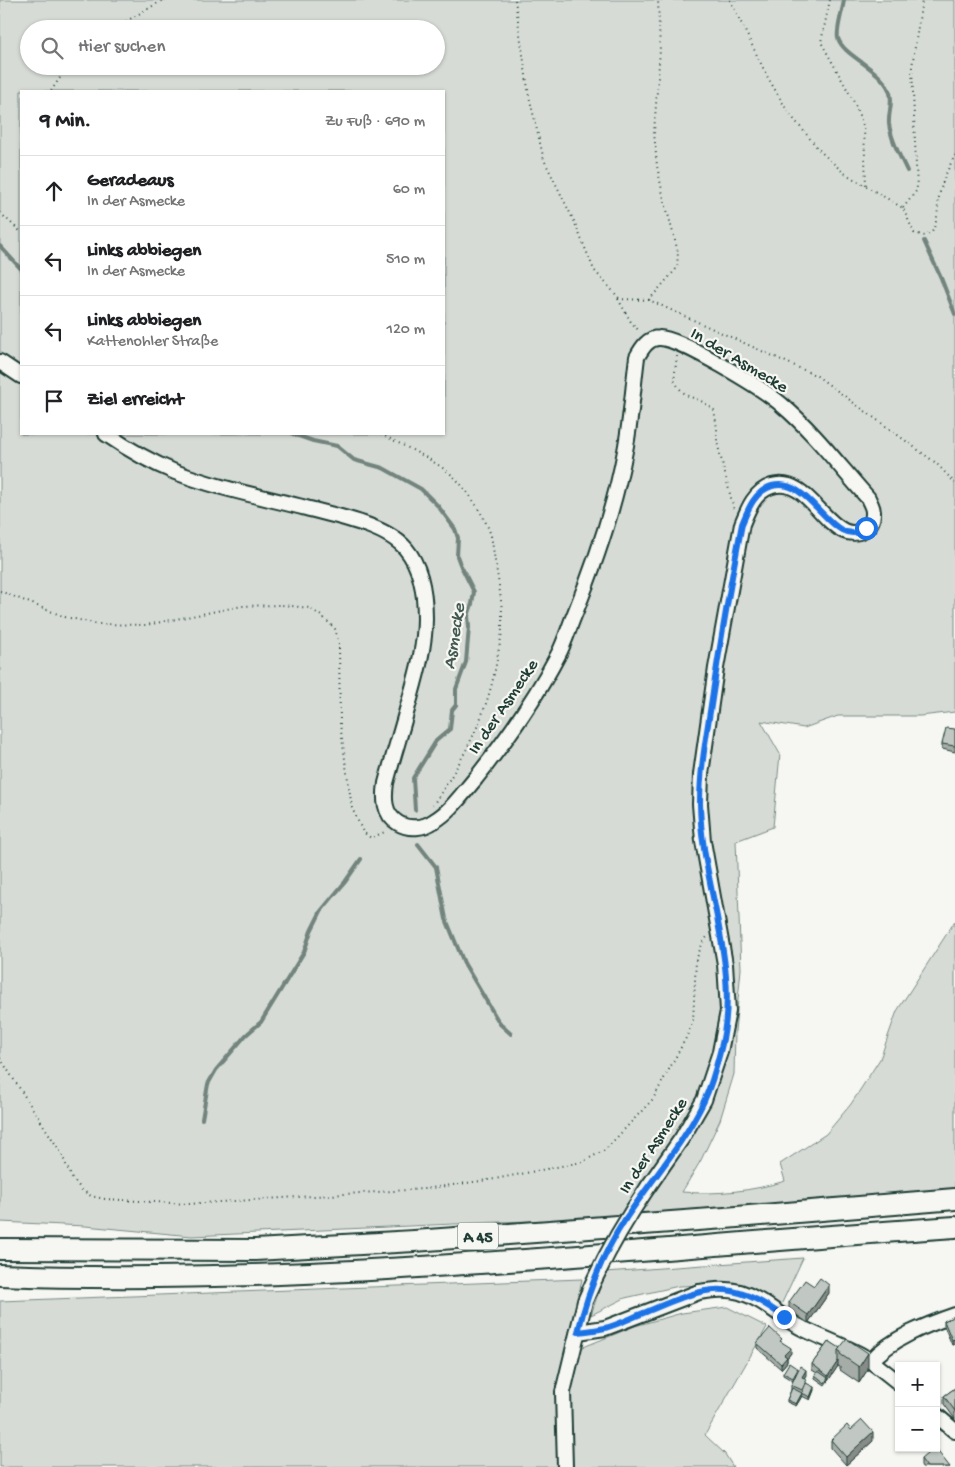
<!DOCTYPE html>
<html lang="de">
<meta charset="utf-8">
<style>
:root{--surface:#fff;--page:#f2f2f2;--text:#202124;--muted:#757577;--line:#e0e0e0}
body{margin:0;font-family:"Gochi Hand",sans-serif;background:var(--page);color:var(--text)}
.controls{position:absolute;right:15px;bottom:15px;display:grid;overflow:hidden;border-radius:0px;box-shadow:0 1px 4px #0004}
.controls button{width:45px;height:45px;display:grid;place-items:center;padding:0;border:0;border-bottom:1px solid var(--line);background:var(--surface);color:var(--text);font:25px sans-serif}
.stop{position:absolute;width:15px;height:15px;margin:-11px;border:4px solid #1a73e8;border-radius:50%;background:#fff}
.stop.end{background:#1a73e8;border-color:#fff;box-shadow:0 1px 5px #0008}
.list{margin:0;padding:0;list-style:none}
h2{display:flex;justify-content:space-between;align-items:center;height:65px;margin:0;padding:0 20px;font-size:21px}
h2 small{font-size:16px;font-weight:400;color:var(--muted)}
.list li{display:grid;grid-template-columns:32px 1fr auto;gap:15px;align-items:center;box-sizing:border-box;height:70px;padding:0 20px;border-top:1px solid var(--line)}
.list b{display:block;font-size:19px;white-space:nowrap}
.list p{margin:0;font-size:16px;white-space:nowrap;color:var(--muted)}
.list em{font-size:16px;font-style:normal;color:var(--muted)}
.icon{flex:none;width:28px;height:28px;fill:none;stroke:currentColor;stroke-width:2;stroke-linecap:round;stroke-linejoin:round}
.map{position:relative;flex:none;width:955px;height:1467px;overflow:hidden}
.search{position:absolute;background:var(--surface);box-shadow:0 1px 4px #0004;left:20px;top:20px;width:425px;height:55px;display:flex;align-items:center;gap:12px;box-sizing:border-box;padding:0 18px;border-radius:28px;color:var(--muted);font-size:19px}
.panel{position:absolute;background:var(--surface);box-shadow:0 1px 4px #0004;left:20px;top:90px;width:425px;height:345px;border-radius:0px}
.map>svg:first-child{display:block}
</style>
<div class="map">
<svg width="955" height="1467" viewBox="0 0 955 1467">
<rect width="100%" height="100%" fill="#f6f6f2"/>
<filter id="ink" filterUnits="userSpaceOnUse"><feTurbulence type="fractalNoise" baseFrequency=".02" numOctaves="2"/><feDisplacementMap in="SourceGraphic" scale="10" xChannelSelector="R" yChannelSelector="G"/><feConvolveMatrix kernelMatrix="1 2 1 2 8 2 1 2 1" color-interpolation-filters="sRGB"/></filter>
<g filter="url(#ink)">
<!-- green -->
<g fill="#d6dbd6" stroke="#7a8c85" fill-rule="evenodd">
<path d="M0,0H955V712L920,716H838L804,728L761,721L780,754L773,827L736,841L741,969L735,1031L734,1074L720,1120L701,1160L682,1192C716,1195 753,1191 785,1181L780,1164L826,1134L851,1104L880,1059L897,1011L955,921V1190L602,1219L497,1222L192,1236L85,1226L0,1222ZM29,29H436V66H29ZM21,91H444V434H21Z"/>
<path d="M803,1258L781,1305L740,1284L679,1286L625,1298L591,1315L605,1272Z"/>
<path d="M582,1279L559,1392L560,1467H0V1301Z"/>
<path d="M727,1307L767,1327L705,1435L725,1454L733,1467H569L568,1392L576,1350L635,1326L682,1313Z"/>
</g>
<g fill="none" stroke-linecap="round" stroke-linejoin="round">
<!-- stream -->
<g stroke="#72847d" stroke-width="4">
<path d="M844,0C843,9 836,30 838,38C843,56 879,67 889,90C894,101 888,112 889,124C891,140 900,156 907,171"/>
<path d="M924,241L941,278L955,314"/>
<path d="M0,246L21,269"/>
<path d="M293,434L313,441L337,446L354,460L383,468L421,489L438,506L455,529L458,538L457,556L460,564L474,592L472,604L468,616L469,627L466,662L456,689V705L452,710L450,729L436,741L413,778L415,810"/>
<path d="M418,844L436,867L446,919L464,963L500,1024L511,1034"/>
<path d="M202,1119L208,1084L216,1070L246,1035L261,1022L304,952L311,931L321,911L345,882L361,859"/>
</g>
<!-- minor casing -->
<g stroke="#1f3d34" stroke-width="18">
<g id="minor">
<path d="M0,362L21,376"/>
<path d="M106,434C128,449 150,462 175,472C217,488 263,497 306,508C336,516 386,525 406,549C421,567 425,595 425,618C425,648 416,677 408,706C401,732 393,757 386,783C384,797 383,814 398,823C409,830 424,828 434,821C451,811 463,793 476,778C507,739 535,699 558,655C565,642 569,627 575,613C596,561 615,506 625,451C631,420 633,388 637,357C642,348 648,338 659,338C679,337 765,390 782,405C814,432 840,467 868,498C870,503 873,507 873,512C874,528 857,537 844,531C819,519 804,477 772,486C755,491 748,509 742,524L716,668L701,774L700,804L703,841L725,964L728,1011L720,1052L704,1100L682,1138L648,1187"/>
<path d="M578,1332L605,1328L699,1292C713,1290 726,1288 740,1292C763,1299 779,1316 800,1327C819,1337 840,1344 859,1354C873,1361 886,1373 899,1383"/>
<path d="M871,1361C892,1338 926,1325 955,1315"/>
<path d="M936,1415L955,1431"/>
<path d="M565,1467L563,1392L585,1301"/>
</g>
</g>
<!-- highway casing -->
<g stroke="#1f3d34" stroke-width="24">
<g id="highway">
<path d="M0,1249L255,1250L414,1241L725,1218L955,1199"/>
<path d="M0,1275C319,1287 637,1248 955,1227"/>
</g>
</g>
<!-- path -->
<g stroke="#1f3d34" stroke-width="2" stroke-dasharray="1 4" stroke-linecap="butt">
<path d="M515,0L529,96L544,160L574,221L594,270L619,298"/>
<path d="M730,0L767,76L788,112L821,152L844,173L903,208L914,233L925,236L932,232C940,216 936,208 940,192C943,179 949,167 955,155"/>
<path d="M830,0L821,42L853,100L864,128L866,186"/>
<path d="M113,29L163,0"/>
<path d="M51,91L68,66"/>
<path d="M903,208L917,190L912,67L922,0"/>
<path d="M0,213L21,232"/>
<path d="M618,299L649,300L817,376L936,463L955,483"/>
<path d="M618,299L631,322L640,332"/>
<path d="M649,300L677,268L678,252L663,195L657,166L654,132L660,50L658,0"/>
<path d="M677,356L674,380L679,388L686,395L703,402L714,410L717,428V442L734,510"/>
<path d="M381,434C402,445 439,462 455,478C469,492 486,518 491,536C493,546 494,556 496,566C499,586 503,607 502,627C502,635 500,644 498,653C489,713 466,755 433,805"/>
<path d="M0,591L65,617L98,624L146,625L242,606L282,605L310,608L324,618L335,629L339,644L340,724L352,808L363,832L371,838L387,831"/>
<path d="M0,1058L60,1151L72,1178L82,1190L91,1196L105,1199L188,1204L424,1189L495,1179L582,1162L605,1150L653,1099L686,1038L693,1021L696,960L703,942L707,937"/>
</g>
<!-- minor -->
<use href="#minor" stroke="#f6f6f2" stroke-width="14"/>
<!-- highway -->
<use href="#highway" stroke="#f6f6f2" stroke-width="20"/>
<!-- minor-bridge casing -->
<g stroke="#1f3d34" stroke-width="18" stroke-linecap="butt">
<path id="minor-bridge" d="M585,1301C603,1258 622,1225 648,1187"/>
</g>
<!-- minor-bridge -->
<use href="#minor-bridge" stroke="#f6f6f2" stroke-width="14"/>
</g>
<!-- wall -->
<g fill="#a6aca8" stroke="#1f3d34">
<path d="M955,729V752L942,749V744Z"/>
<path d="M814,1286L829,1293L808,1323L789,1310V1302Z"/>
<path d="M955,1316V1344L952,1345L944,1326V1321Z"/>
<path d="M829,1341L868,1369L859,1383L840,1370V1367L838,1366L825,1385L815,1378V1375L817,1373L812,1370V1364Z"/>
<path d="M782,1342L791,1353L787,1358V1362L781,1369L757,1348V1343Z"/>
<path d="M783,1373L806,1375L804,1378L807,1384L814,1390L810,1400L802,1396L796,1406L787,1402V1400L791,1390V1385L795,1377L793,1381L783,1375Z"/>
<path d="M955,1388V1419L944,1404V1396Z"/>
<path d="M851,1430L873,1441L846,1465L831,1448V1440Z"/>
<path d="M921,1459L950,1467H922L921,1465Z"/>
</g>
<!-- shaded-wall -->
<g fill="#878c88" stroke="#1f3d34">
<path d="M829,1285V1293L808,1323V1315Z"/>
<path d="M955,1339V1344L952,1345V1340Z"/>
<path d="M791,1348V1353L787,1358V1362L781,1369V1364L784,1355Z"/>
<path d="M868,1353V1369L859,1383V1367Z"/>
<path d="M838,1361V1366L828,1381V1376Z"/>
<path d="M806,1370V1375L802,1382V1377Z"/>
<path d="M814,1387V1390L810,1400V1397Z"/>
<path d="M802,1393V1396L796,1406V1404Z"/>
<path d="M873,1432V1441L846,1465V1457Z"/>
</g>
<!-- building -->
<g fill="#c1c8c3" stroke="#1f3d34">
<path d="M946,728L955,729V746L942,744Z"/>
<path d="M820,1278L829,1285L808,1315L789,1302L805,1280L814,1286Z"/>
<path d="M955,1316V1339L952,1340L944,1321Z"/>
<path d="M770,1328L782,1339L780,1341L791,1348L784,1355L787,1357L781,1364L757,1343Z"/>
<path d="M847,1339L868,1353L859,1367L840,1354L841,1352L838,1350Z"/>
<path d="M829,1341L840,1348L838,1350V1361L828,1376L812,1364Z"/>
<path d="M789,1363L798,1369L793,1378L783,1373Z"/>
<path d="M800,1366L806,1370L802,1377L807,1379L802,1390L791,1385Z"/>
<path d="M818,1371L828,1378L825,1383L815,1375Z"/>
<path d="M806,1383L814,1387L810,1397L802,1393Z"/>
<path d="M792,1388L802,1393L796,1404L787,1400Z"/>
<path d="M955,1388V1411L944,1396Z"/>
<path d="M862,1420L873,1432L846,1457L831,1440L847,1425L851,1430Z"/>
<path d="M934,1448H935L950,1467H927L921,1459Z"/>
</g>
</g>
<g fill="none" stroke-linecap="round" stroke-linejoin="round" filter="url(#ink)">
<!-- route -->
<path stroke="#1a73e8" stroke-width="6" d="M784,1317C726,1274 702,1289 641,1314C629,1319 617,1325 605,1328C596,1330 587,1331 578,1332C588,1291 603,1253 626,1218C652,1179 684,1143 704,1101C711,1086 716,1068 720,1052C743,967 701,887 700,803C700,770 706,738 711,705C720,645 730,584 742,524C748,509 755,491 772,486C812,475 832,553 866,528"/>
</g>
<g text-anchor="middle" stroke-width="4.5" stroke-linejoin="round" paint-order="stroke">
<!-- shield labels -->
<rect fill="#f6f6f2" stroke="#60746d" stroke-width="1" x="458" y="1222.5" width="40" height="27" rx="4"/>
<g font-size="16" font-weight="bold" fill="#1f3d34">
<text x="478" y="1242">A 45</text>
</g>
<!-- street labels -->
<g font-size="18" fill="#1f3d34" stroke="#f6f6f2">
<text transform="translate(740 359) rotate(31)" y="6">In der Asmecke</text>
<text transform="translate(502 706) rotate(-56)" y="6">In der Asmecke</text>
<text transform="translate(652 1145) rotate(-57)" y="6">In der Asmecke</text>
</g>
<!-- water labels -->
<g font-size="19" font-style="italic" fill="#425a52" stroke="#f6f6f2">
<text transform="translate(452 636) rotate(-81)" y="7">Asmecke</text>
</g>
</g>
</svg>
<div class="controls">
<button>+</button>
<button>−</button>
</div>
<div class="stop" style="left:866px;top:528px"></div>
<div class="stop end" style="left:784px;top:1317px"></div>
<div class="search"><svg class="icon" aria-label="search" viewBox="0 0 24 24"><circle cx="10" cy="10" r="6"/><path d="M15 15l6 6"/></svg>Hier suchen</div>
<section class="panel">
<h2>9 Min.<small>Zu Fuß · 690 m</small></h2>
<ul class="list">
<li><svg class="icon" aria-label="ahead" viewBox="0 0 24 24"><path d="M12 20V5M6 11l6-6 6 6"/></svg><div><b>Geradeaus</b><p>In der Asmecke</p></div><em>60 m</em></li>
<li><svg class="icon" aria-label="left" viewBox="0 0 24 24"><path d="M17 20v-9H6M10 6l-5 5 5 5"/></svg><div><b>Links abbiegen</b><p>In der Asmecke</p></div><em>510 m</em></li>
<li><svg class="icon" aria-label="left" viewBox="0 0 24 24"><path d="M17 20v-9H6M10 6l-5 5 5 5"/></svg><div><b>Links abbiegen</b><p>Kattenohler Straße</p></div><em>120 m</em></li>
<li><svg class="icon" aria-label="arrive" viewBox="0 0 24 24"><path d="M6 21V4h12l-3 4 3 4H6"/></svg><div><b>Ziel erreicht</b></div></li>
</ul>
</section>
</div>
